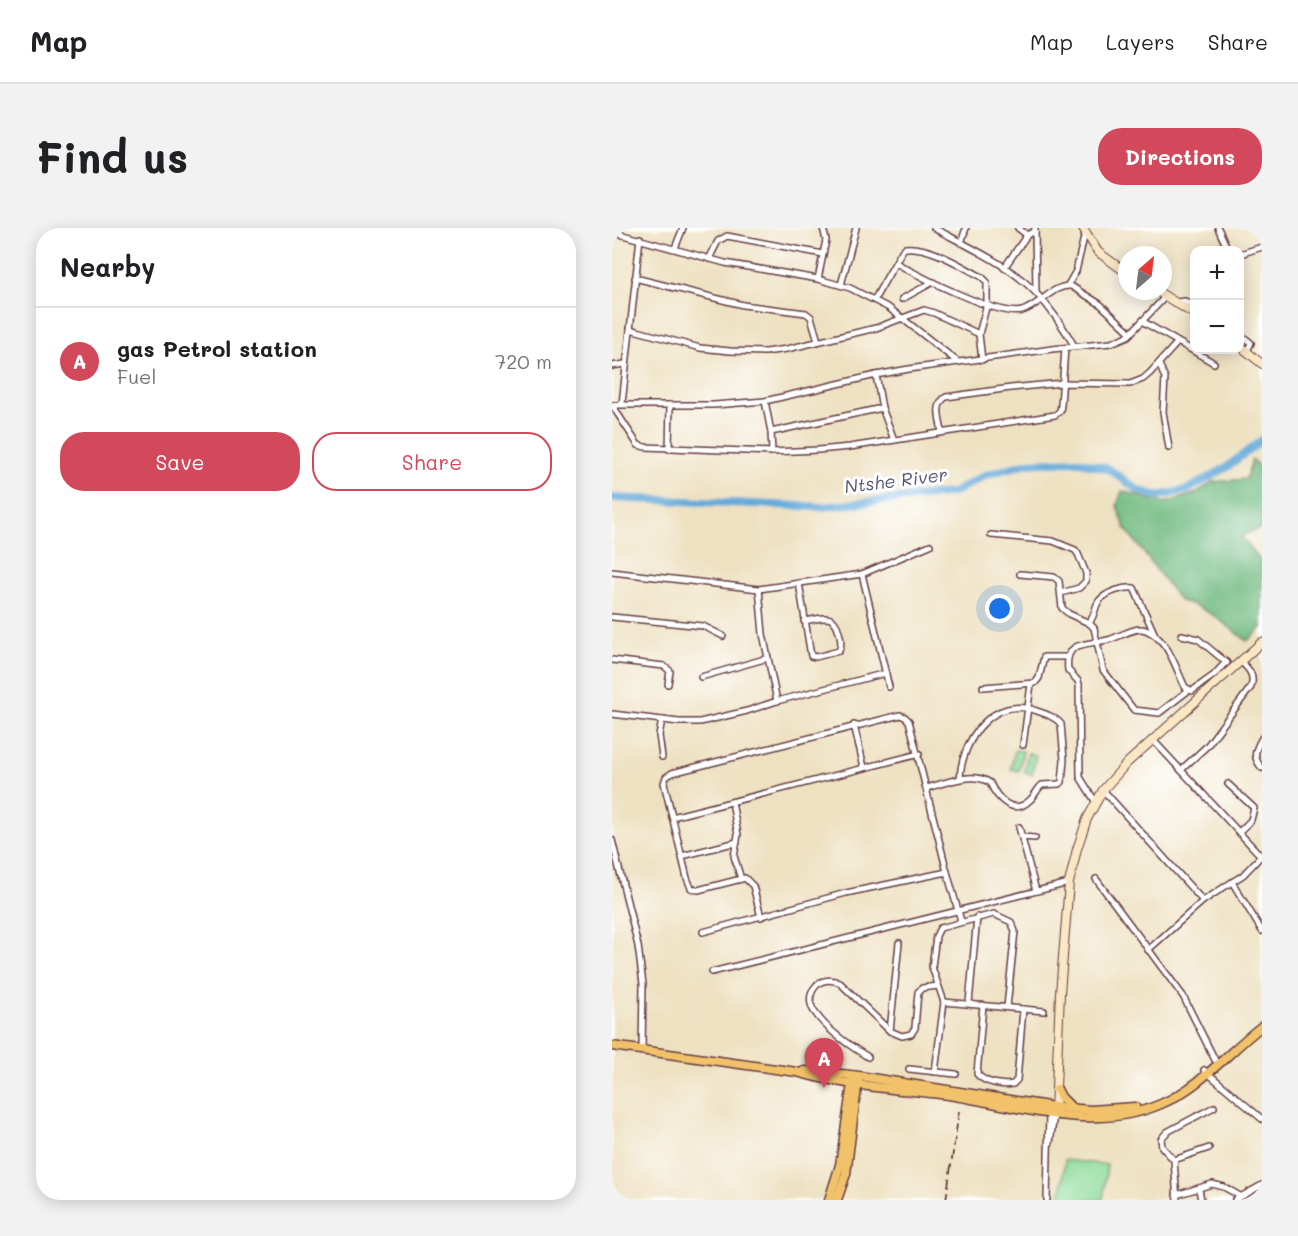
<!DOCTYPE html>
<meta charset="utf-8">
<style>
:root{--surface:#fff;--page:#f2f2f2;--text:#202124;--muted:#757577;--line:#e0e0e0;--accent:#d1495b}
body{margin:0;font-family:Mali,sans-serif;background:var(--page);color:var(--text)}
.controls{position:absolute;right:18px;top:18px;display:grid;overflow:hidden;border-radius:12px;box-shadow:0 3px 15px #0003}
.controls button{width:54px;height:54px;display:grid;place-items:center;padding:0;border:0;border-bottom:2px solid var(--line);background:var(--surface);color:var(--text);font:30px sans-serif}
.compass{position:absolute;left:506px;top:18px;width:54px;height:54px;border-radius:50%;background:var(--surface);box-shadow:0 3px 15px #0003;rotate:28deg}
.you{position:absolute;left:388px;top:381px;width:21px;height:21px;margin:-15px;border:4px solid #fff;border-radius:50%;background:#1a73e8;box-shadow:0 0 0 9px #1a73e833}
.badge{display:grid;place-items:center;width:39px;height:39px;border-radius:50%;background:var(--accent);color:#fff;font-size:20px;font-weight:700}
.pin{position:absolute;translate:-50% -50px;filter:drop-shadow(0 2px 3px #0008)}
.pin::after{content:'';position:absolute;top:32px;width:21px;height:18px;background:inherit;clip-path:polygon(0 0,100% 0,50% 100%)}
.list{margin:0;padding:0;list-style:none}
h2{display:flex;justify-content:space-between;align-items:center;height:78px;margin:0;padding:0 24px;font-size:26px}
h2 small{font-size:20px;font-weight:400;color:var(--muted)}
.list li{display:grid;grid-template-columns:39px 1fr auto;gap:18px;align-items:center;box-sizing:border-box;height:108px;padding:0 24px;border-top:2px solid var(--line)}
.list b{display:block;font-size:22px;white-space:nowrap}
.list p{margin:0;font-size:20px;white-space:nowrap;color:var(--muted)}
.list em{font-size:20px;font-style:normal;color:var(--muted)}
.actions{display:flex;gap:12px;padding:18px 24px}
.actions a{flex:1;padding:14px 0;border:2px solid var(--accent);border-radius:24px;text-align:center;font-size:21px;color:var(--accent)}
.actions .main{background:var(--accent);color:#fff}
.map{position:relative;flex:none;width:650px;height:972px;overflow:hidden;border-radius:24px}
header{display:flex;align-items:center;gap:36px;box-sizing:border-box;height:84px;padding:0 30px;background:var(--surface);border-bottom:2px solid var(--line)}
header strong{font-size:28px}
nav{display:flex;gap:33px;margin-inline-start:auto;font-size:21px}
.intro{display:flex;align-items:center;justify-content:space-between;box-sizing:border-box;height:144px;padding:0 36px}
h1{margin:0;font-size:42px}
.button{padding:15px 27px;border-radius:24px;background:var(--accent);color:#fff;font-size:21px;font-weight:700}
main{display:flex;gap:36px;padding:0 36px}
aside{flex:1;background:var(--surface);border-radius:24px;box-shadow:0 3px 15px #0003}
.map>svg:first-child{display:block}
</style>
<header>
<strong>Map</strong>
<nav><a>Map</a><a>Layers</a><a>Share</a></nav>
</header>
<div class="intro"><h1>Find us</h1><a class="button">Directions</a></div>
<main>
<aside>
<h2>Nearby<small></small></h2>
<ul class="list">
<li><span class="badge">A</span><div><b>gas Petrol station</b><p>Fuel</p></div><em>720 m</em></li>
</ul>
<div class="actions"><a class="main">Save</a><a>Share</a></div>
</aside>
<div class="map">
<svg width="650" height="972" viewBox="0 0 650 972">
<rect width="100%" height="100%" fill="#fff"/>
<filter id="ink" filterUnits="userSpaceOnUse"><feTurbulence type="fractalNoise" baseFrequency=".0167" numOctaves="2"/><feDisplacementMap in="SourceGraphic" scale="12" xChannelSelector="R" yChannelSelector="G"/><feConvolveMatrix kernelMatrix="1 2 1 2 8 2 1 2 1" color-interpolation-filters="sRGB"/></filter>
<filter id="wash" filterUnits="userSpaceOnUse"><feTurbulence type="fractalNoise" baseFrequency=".008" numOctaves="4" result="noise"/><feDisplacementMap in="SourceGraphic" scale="24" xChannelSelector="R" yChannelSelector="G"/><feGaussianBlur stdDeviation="1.35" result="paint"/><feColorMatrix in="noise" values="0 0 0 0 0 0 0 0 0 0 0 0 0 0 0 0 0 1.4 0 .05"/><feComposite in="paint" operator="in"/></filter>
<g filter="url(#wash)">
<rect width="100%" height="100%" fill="#eee1c1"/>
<!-- green -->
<g fill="#8ddb99" stroke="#6c7d62" stroke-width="1.5">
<path d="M403,522L411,523L407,543L399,541Z"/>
<path d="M416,525L424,527L420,546L412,544Z"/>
<path d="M453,932L495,937L491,972H448Z"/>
</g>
<!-- forest -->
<path fill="#72bb81" stroke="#5e6d56" stroke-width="1.5" d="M640,231L650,242V300L629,308L650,335V400L635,413C616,398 592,377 568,373L513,300L505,278L510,263L553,275L585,265L600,254L634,251Z"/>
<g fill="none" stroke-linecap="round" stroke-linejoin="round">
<!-- river -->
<path stroke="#64aada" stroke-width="8" d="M0,270L209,279L341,265L373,247L416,235L465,233L497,241L526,262L546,268L575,262L615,239L650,212"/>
</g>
</g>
<g filter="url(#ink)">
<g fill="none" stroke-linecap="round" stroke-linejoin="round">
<!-- street casing -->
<g stroke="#633c42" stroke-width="8">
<g id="street">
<path d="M322,0C355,18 400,38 425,66C440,82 452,100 463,119"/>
<path d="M406,0L415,7"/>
<path d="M423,0L424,64"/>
<path d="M606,0L616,22"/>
<path d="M0,4L113,35L206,51L238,60L277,80L346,134"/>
<path d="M349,15L354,0"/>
<path d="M63,20L71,0"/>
<path d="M628,26L650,19"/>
<path d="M97,31L106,13L115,8L211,26"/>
<path d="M284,35C307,48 386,89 410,83C427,78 442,56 459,58L488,76L519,105"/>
<path d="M392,40L415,7L423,3"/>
<path d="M23,50L131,77L194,85L199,89L206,113"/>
<path d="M206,51L214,12L211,0"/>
<path d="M229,57L244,0"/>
<path d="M456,57L464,43L473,5"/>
<path d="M290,71L321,54"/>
<path d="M262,72L290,23L293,20C317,17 349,38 370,49L375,54V76L367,106L370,132"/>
<path d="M564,74L573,73L582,78"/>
<path d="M530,93L602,135"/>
<path d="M18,101L88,120L118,123L153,124L175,121L264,100L312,82L322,85L367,106"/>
<path d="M628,106L639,115L635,123"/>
<path d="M547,136L553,150L551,184L557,220"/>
<path d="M0,138L13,136"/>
<path d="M264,147L270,180L282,212"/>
<path d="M153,173L159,204L160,224"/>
<path d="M10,176L28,10"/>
<path d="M0,177H102L153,173L264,147L297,141L440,121L499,115L516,108L554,68"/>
<path d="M0,177L26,217L33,219L160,224L206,222L238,219L443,187L448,183L449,177L453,120"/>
<path d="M159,204L270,180"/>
<path d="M330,204C328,191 322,177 334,169L399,160L450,155L518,156L531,151L538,145L565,115"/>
<path d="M57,221L58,177"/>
<path d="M379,307L441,313L463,322L466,326L474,345V353L467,360L449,365"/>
<path d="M0,344L147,361L250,346L318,317"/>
<path d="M250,346L277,459"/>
<path d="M408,346L442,349L447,353L450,380L457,386L477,395L482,400L491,442L522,482L547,485L577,462"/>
<path d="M187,355L199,428L204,429L227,423C230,416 229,411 227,404C222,383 209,391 192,393"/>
<path d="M147,361L151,406L165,473"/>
<path d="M0,389L91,398L111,408"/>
<path d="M477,395C483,388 482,380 487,373C494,364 511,359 522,360L543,407"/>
<path d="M570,407L586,411L615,435"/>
<path d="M0,432L52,438L58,443L56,456"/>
<path d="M89,449L156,430"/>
<path d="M371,459L423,455L427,450L432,429H456"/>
<path d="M0,486L67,494H88L135,483L165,473L274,445"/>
<path d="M242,497L252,539"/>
<path d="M650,510C643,522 640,529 650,540"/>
<path d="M540,511L649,628L631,647L620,654L650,703"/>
<path d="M411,517L419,456"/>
<path d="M50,529L47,507L50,492"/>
<path d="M569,542L595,518L639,459C643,447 637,441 628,433"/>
<path d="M616,556L642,580L639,592L627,604"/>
<path d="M315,560C332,555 362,543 378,555C385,570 401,589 418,572C423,568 425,561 430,557L447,556L450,554L452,532L449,496C443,489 434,486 425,483C381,466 349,513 348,551"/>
<path d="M491,562L591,673"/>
<path d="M483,573L468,549L467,456L466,453L456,442C455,434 455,425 462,420C471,414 488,415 499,411C509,408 524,398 534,402C557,412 563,439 573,459L580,463L602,447L614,434"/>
<path d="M120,574L126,607L122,628L129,651"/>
<path d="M60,589L307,526"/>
<path d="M407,599L424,663"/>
<path d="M410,609L423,610"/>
<path d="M0,612L26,718L31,756L30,822"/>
<path d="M70,628L125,614"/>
<path d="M484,651L571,768L603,832"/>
<path d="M149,689L141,658L133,650L86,662L79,660L75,650L52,555L54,549L60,545L288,487L293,489L297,493L335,644L349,693"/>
<path d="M91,704L234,665L335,644"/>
<path d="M536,722L591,673L620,654"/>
<path d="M100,744L457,655"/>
<path d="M332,774L432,783"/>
<path d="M357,775L365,689"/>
<path d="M371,777L365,846C373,855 390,858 401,856L405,852L411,781"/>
<path d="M278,803L287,715"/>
<path d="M256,829C238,818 216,803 204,786C189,768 207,744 228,755L278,803L290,808L299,806L303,800L306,764L310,760L326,758"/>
<path d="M297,841L344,846"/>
<path d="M592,842L650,891"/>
<path d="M323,844L332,774L320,739L324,708L328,700L382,686L399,694L403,703L395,779"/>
<path d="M438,915L442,887"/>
<path d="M562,932L597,920"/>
<path d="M587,961L589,972"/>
<path d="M564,967L600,956L612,959L628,968"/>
<path d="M435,972L437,886"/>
<path d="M565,972L562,932L550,919L549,911L555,904L602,879"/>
<path d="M623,972L650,957"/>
</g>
</g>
<!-- secondary casing -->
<g stroke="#633c42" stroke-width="10">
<g id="secondary">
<path d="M471,0L486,24L515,45"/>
<path d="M545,63L582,86"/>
<path d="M628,118L650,136"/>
<path d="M443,883L448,765L457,655L465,621L475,591L491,562L515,535L650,414"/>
</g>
</g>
<!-- primary casing -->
<g stroke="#633c42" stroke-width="11">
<g id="primary">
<path d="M0,818L185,844C236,859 291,861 343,868C411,879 482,905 549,876C590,858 616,824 650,798"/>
<path d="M192,843H202L247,848L443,879L479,882L523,879"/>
<path d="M445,861L449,869L461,881"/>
<path d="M217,972L228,937L241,849"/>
<path d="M225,972L234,946L246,852"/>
</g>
</g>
<!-- street -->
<use href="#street" stroke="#fff" stroke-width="5"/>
<!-- secondary -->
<use href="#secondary" stroke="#fae7c3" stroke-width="8"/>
<!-- primary -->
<use href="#primary" stroke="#f2c26a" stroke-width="8"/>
<!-- rail -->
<path stroke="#4a1f2b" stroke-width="1.5" stroke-dasharray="9 4.5" stroke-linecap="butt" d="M334,972L347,883"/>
</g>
</g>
<g text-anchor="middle" stroke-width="6" stroke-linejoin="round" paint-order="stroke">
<!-- water labels -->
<g font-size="18" font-style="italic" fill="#545771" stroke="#fff">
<text transform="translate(284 253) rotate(-7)" y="6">Ntshe River</text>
</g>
</g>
</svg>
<div class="controls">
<button>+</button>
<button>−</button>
</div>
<svg class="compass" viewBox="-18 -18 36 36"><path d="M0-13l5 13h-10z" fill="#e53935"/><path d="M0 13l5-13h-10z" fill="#757577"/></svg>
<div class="you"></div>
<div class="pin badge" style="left:212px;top:860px">A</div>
</div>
</main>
